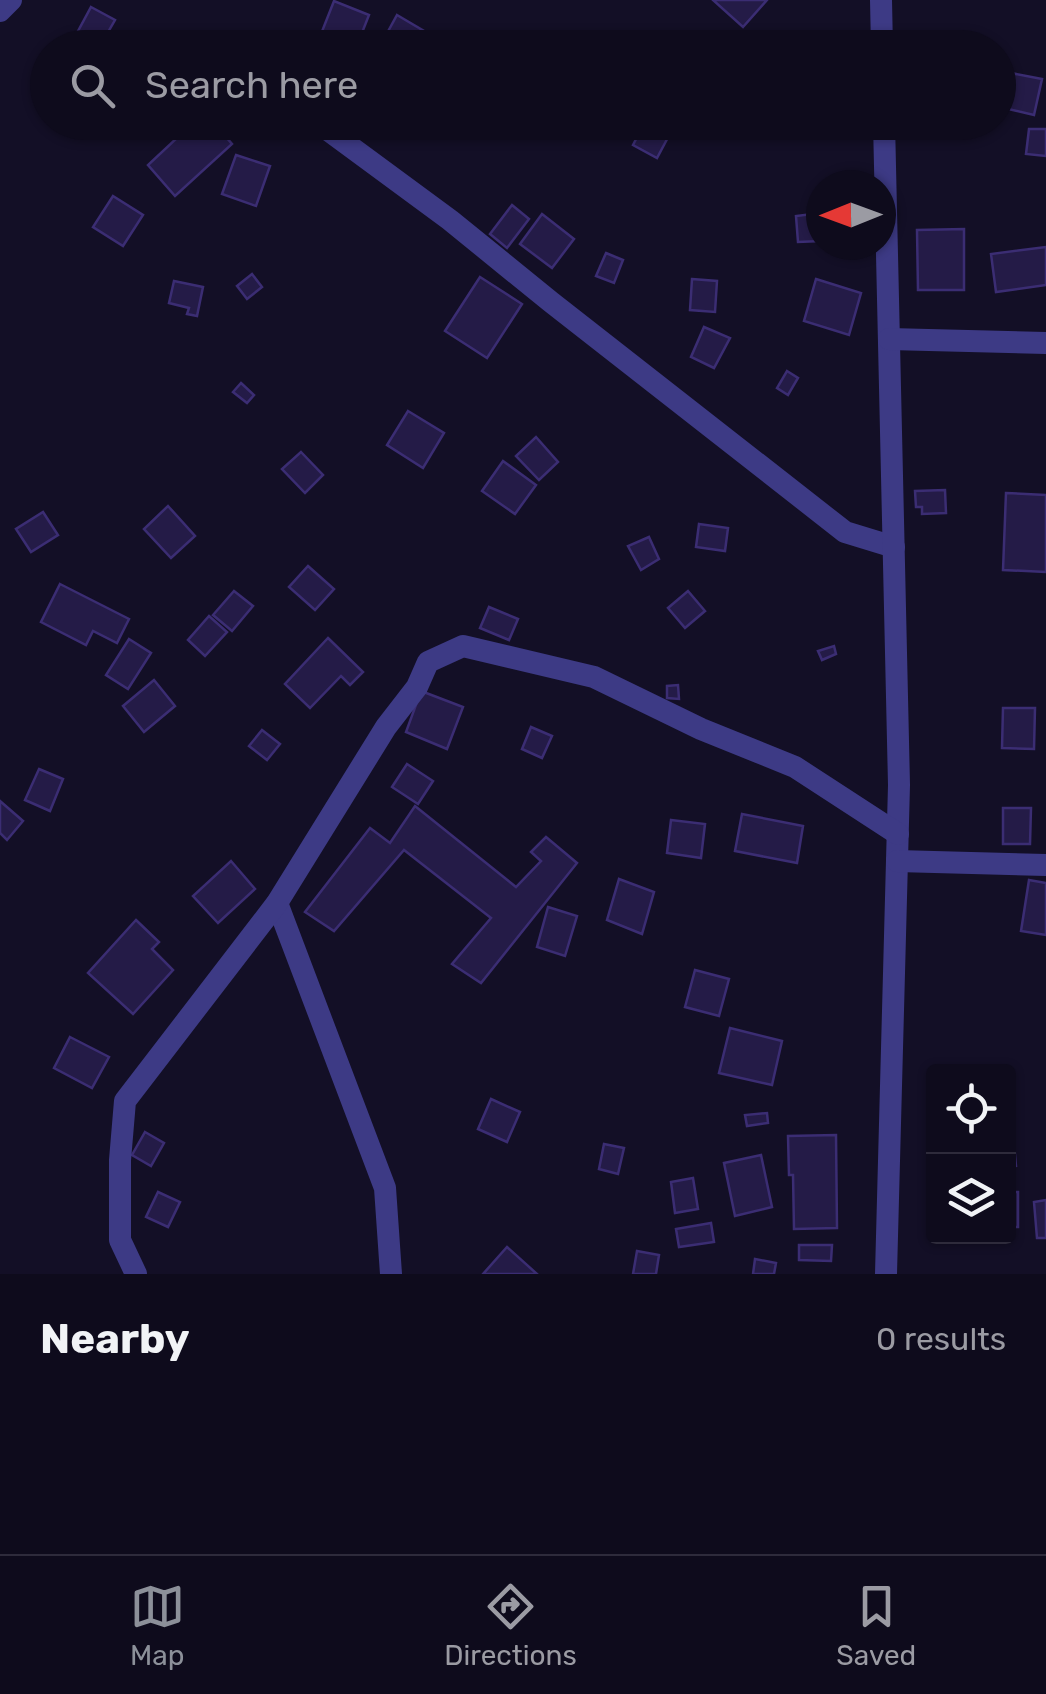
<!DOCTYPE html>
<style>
:root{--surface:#0e0b1c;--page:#1c1929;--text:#f1f3f6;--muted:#9b9ba3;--line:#2e2b3b;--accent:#8c9099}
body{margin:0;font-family:Rubik,sans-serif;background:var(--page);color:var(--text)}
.controls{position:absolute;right:30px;bottom:30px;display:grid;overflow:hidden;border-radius:10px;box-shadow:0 2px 8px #0004}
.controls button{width:90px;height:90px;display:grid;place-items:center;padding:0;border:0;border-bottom:2px solid var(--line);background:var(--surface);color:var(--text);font:50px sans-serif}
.compass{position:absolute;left:806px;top:170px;width:90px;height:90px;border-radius:50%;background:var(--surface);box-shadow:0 2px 8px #0004;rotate:269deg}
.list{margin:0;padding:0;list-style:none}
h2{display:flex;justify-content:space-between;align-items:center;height:130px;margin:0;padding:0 40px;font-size:42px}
h2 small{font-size:32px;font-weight:400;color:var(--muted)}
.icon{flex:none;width:55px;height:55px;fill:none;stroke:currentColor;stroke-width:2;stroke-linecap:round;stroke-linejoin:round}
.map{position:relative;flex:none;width:1046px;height:1274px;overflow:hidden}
.search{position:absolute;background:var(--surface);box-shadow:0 2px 8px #0004;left:30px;right:30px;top:30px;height:110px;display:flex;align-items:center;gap:25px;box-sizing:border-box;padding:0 35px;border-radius:55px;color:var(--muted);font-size:38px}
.sheet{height:280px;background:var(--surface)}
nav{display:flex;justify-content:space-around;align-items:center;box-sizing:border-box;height:140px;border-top:2px solid var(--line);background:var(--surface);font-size:28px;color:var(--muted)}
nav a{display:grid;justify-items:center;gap:5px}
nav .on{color:var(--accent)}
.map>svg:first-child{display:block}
</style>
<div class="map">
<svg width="1046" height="1274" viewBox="0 0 1046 1274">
<rect width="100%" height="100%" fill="#130f26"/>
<!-- building -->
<g fill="#241b47" stroke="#3b2d73" stroke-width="2.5">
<path d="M713,0H767L743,27Z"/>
<path d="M334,1L369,15L356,48H339L319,39Z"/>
<path d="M91,7L115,20L100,46L77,33Z"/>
<path d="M397,15L424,31L414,48H379Z"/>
<path d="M1011,73L1042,79L1034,115L1004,108Z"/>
<path d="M194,122H213L232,144L175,196L148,165Z"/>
<path d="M645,122H664L673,128L657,158L633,145Z"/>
<path d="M1029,129H1046V156L1026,154Z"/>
<path d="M236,155L270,166L256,206L222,194Z"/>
<path d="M113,196L143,215L123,246L93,227Z"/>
<path d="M512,205L529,219L507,248L490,234Z"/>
<path d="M821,213V241L798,242L796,216Z"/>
<path d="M542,214L574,239L552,268L520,244Z"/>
<path d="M964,229V290H918L917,230Z"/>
<path d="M1046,247V285L996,292L991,254Z"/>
<path d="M606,253L623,260L614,283L596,276Z"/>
<path d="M252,274L262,287L247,299L237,286Z"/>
<path d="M480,277L522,304L487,358L445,331Z"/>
<path d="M692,279L717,281L715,312L690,310Z"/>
<path d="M816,279L861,293L849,335L804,321Z"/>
<path d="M174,281L203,287L197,316L187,314L189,308L169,303Z"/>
<path d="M704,327L730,338L714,368L691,357Z"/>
<path d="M787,371L798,378L788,395L777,388Z"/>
<path d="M241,383L254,395L247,403L233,392Z"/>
<path d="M408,411L444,433L423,468L387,445Z"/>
<path d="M536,437L558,462L539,480L516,456Z"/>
<path d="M301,452L323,475L305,493L282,469Z"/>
<path d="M503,461L536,485L515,514L482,491Z"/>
<path d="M945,490L946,513L922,514V507H916L915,491Z"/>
<path d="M1006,493L1046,495V572L1003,570Z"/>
<path d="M168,506L195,536L171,558L144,529Z"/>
<path d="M43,512L58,535L31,552L16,529Z"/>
<path d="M699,524L728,528L725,551L696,547Z"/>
<path d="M649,537L659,559L641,570L628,546Z"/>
<path d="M308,566L334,589L315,610L289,587Z"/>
<path d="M60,584L129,619L117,643L93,631L86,645L41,622Z"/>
<path d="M234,591L253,606L232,631L213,615Z"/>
<path d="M688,591L705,611L685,628L668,608Z"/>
<path d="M489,607L518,619L509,640L480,628Z"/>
<path d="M209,616L227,632L205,656L188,640Z"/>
<path d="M328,638L363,672L350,685L341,676L310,708L285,684Z"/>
<path d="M129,639L151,653L128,689L106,675Z"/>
<path d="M834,646L836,654L822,660L818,651Z"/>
<path d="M154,680L175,706L144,732L123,706Z"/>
<path d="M678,685L679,699L667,698V686Z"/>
<path d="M421,691L463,707L447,749L406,732Z"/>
<path d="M1003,708H1035L1034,749L1002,748Z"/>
<path d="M531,727L552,736L542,758L522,749Z"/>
<path d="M262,730L280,744L267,760L249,746Z"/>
<path d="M407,764L433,781L418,804L392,787Z"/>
<path d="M39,769L63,779L50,811L25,800Z"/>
<path d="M0,801L23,821L7,840L0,833Z"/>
<path d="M415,806L516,887L541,861L531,852L546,837L577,863L481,983L452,964L491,918L404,850L334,931L305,912L370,828L390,843Z"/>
<path d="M1003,808H1031L1030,844H1003Z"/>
<path d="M742,814L803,826L797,863L735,851Z"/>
<path d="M671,820L705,824L701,858L667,853Z"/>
<path d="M231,861L255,889L218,923L193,896Z"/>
<path d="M619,879L654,892L642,934L607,920Z"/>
<path d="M1029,880L1046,883V935L1021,931Z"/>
<path d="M548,907L577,916L565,956L537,947Z"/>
<path d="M136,920L159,942L152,949L173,970L133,1014L88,973Z"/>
<path d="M695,970L729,979L719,1016L685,1007Z"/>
<path d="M730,1028L782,1041L772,1085L719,1073Z"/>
<path d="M70,1037L109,1057L92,1088L54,1068Z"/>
<path d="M491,1099L520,1112L507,1142L478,1129Z"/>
<path d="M767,1113L768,1123L747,1126L745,1115Z"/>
<path d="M1012,1121L1016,1166L1008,1167V1122Z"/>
<path d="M145,1132L164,1143L151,1166L132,1155Z"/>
<path d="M836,1135L837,1228L794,1229L793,1175H789L788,1136Z"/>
<path d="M604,1144L624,1148L618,1174L599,1169Z"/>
<path d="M761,1155L772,1207L735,1216L724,1163Z"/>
<path d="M693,1178L698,1209L675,1213L671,1182Z"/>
<path d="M158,1192L180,1202L168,1227L146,1217Z"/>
<rect x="1008" y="1192" width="10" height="35"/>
<path d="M1046,1200V1238H1037L1034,1202Z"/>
<path d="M711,1223L714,1242L679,1247L676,1229Z"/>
<path d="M799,1245H832L831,1261L799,1260Z"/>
<path d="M507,1247L537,1274H483Z"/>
<path d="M637,1251L659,1255L656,1274H633Z"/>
<path d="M755,1259L776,1263L774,1274H753Z"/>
</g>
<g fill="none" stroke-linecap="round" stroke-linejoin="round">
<!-- minor -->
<g stroke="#3d3a85" stroke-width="22">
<path d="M881,0L882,48"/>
<path d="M0,11L11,0"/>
<path d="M317,122L450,220L551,302L845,532L894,547"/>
<path d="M884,122L899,785L886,1274"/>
<path d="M889,339L1046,343"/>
<path d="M897,861L1046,865"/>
<path d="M277,903L385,1188L391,1274"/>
<path d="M136,1274L120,1240V1160L125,1101L277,903L386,727L417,687L428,662L463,646L594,677L701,729L795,767L898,834"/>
</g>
</g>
</svg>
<div class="controls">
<button><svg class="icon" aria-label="locate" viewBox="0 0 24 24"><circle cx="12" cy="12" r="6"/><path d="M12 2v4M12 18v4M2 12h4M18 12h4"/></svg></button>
<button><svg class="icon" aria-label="layers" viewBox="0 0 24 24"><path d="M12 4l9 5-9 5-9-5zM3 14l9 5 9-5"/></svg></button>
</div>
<svg class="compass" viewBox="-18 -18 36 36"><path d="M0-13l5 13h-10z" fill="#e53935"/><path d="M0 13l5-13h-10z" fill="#9b9ba3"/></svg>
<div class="search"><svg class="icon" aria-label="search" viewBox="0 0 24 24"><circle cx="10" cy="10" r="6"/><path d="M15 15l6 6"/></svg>Search here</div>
</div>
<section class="sheet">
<h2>Nearby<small>0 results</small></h2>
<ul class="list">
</ul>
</section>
<nav>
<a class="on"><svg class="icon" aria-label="map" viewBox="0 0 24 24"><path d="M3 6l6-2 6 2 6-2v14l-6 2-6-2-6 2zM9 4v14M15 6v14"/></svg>Map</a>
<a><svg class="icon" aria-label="directions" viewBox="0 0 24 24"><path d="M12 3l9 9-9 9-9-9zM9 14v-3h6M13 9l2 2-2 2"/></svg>Directions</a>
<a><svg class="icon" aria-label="saved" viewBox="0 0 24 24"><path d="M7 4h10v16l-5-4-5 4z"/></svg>Saved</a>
</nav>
